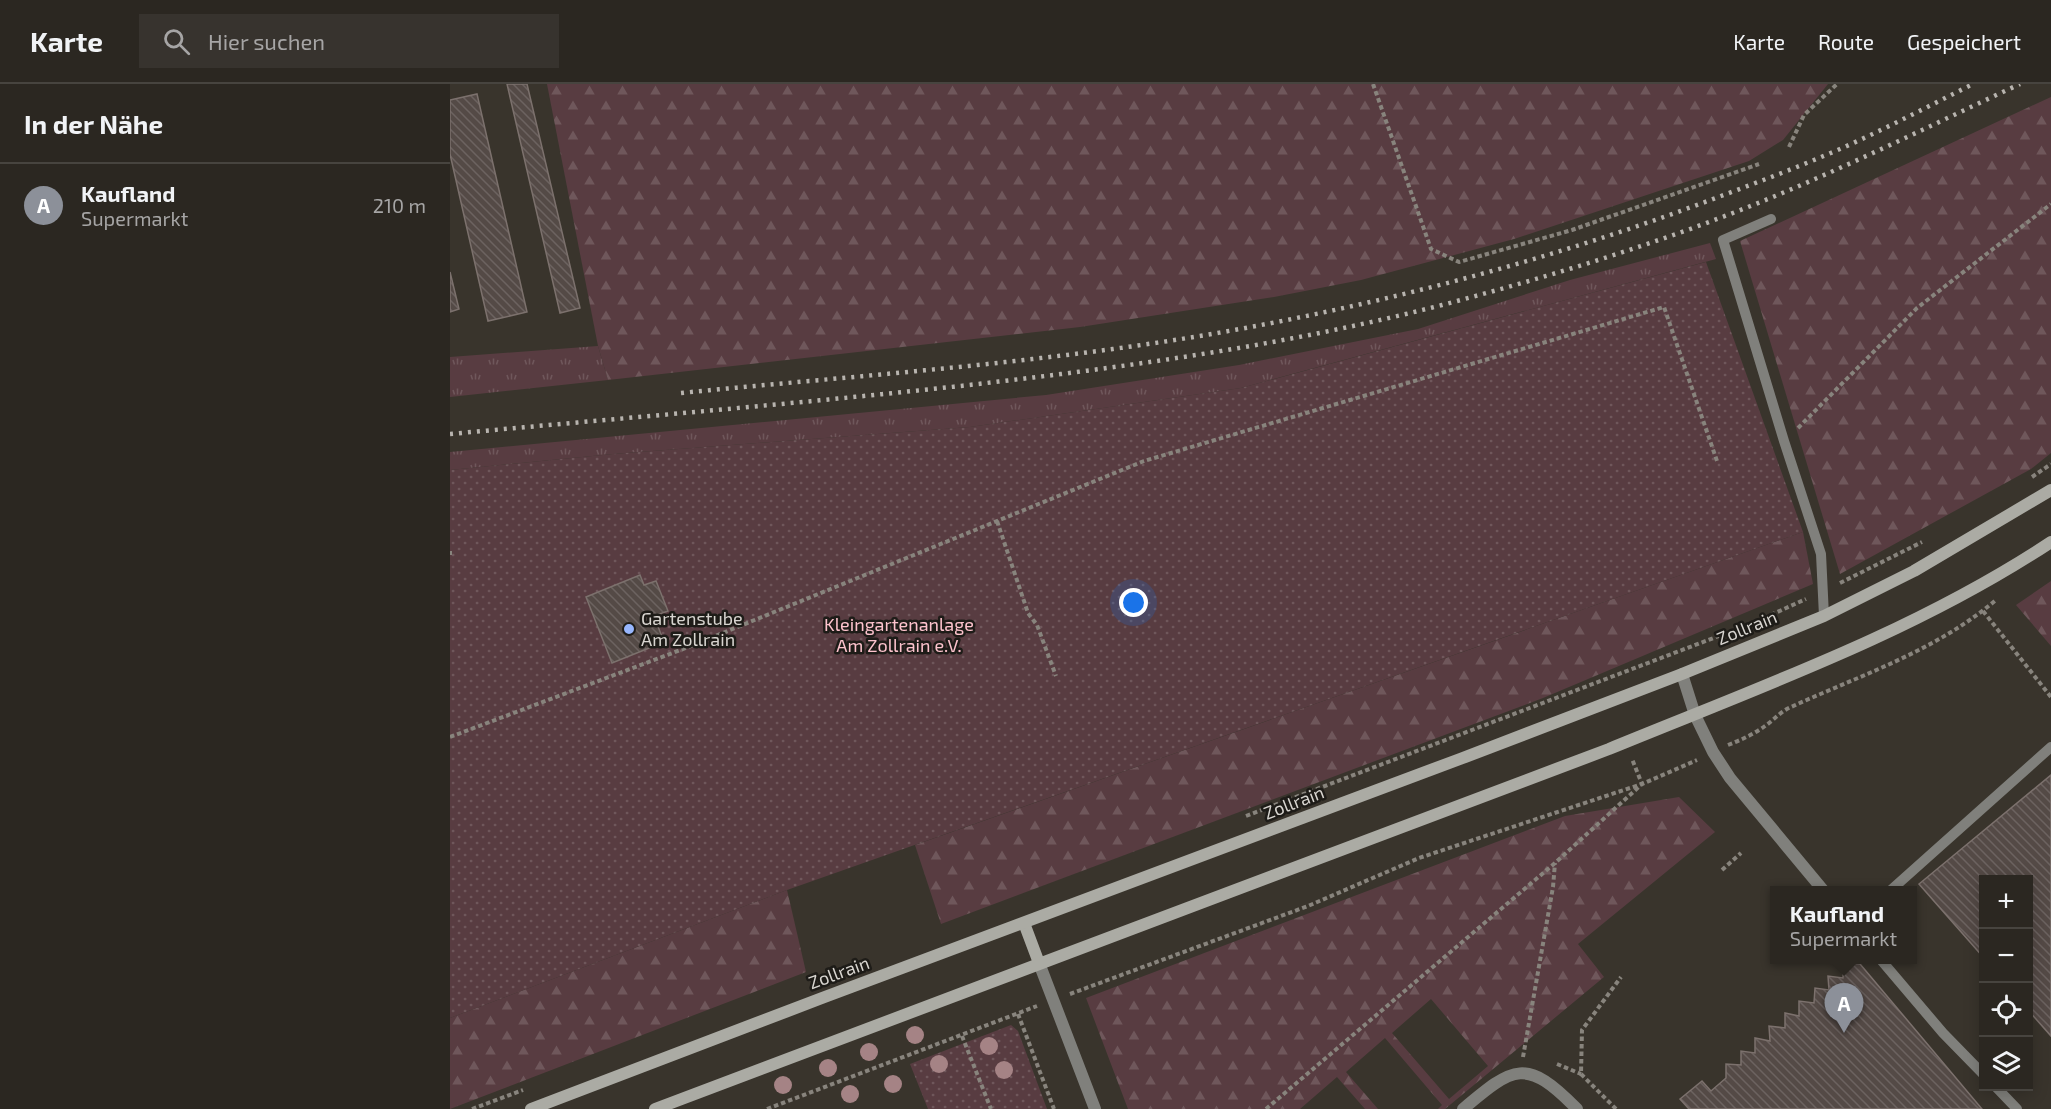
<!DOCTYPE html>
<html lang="de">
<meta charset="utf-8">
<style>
:root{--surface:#2b2721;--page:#37332e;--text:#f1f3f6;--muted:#a6a5a5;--line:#47443f;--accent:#8c9099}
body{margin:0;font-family:"Exo 2",sans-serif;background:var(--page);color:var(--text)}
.controls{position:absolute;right:18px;bottom:18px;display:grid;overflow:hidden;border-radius:0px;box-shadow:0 3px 15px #0003}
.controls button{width:54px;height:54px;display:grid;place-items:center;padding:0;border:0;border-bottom:2px solid var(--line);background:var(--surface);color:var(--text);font:30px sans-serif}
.you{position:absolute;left:684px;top:519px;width:21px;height:21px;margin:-15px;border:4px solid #fff;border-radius:50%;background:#1a73e8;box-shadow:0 0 0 9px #1a73e833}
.badge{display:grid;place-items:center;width:39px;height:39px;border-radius:50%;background:var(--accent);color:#fff;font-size:20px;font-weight:700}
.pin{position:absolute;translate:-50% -50px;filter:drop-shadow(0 2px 3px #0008)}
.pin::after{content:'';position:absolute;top:32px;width:21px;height:18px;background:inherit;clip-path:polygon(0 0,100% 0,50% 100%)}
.popup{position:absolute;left:1320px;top:802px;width:147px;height:78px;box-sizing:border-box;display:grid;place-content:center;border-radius:0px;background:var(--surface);filter:drop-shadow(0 2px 4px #0005);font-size:20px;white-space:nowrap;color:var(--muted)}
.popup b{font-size:22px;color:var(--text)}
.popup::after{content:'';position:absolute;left:50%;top:100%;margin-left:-12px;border:12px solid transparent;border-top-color:var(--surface)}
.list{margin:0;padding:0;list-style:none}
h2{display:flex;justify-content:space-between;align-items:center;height:78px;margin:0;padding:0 24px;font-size:26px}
h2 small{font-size:20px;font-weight:400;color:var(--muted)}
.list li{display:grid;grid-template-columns:39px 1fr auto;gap:18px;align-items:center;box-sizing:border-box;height:84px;padding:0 24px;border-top:2px solid var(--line)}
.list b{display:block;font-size:22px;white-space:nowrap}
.list p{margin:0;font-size:20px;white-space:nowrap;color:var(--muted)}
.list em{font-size:20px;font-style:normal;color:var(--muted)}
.icon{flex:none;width:33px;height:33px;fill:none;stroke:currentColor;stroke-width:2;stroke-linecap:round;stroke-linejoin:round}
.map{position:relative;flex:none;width:1601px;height:1025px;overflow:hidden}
header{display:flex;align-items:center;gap:36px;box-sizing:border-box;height:84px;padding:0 30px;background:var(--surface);border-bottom:2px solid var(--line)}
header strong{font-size:28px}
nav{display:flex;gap:33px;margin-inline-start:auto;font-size:21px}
.search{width:420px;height:54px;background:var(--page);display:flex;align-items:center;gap:15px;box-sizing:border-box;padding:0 21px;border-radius:0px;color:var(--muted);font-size:22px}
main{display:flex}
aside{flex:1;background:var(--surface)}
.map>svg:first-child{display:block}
</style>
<header>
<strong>Karte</strong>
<div class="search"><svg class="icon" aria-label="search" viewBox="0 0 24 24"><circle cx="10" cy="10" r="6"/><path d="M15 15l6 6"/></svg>Hier suchen</div>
<nav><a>Karte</a><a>Route</a><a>Gespeichert</a></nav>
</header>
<main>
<aside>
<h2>In der Nähe<small></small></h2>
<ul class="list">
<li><span class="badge">A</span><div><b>Kaufland</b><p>Supermarkt</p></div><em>210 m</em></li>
</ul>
</aside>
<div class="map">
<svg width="1601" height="1025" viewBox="0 0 1601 1025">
<defs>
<pattern id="grass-tufts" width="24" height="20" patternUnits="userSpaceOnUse" patternTransform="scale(1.5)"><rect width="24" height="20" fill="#583c41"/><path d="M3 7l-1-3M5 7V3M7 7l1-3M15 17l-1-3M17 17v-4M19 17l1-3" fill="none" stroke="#6f575b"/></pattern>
<pattern id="forest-firs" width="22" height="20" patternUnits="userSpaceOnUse" patternTransform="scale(1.5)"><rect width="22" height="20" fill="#583c41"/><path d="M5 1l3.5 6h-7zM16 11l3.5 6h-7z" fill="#6f575b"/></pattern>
<pattern id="park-dots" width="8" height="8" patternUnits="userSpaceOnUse" patternTransform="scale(1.5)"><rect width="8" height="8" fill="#583c41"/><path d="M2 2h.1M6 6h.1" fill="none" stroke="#6f575b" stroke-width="1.8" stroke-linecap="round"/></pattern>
<pattern id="building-back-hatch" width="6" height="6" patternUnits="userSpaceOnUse" patternTransform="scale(1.5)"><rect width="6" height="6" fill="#544a46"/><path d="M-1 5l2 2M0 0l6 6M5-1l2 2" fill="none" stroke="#6c6360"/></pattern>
</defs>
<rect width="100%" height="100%" fill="#39342c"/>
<!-- grass -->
<g fill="url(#grass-tufts)">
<path d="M1260,159L1266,175L791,304L520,343L163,370L0,386V368L596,311L789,281L968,245L1120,196Z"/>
<path d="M148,262L158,296L0,313V273Z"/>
</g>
<!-- forest -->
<g fill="url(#forest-firs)" fill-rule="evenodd">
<path d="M97,0H1378L1333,56L1299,77L1064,155L911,196L824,213L630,243L158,296L148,262Z"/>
<path d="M1601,13V369L1581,385L1390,490L1290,157Z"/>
<path d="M1353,448L1363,500L1093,614L491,840L465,761Z"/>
<path d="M1601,497V562L1566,521Z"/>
<path d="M1229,713L1265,748L1128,860L1154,893L995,1025H988L992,1021L935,954L896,988L928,1025H915L887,993L850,1025H678L636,914L1115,732ZM981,915L1038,982L999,1015L942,949Z"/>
<path d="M337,806L356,888L0,1025V934Z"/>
</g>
<!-- park -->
<g fill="url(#park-dots)">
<path d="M1256,178L1353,448L337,806L0,934V386L163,370L520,343L791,304Z"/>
<path d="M561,941L568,947L597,1025H478L460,980Z"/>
</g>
<!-- building -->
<g fill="url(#building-back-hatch)" stroke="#7c716d" stroke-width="1.5">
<path d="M57,0H77L130,224L110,229Z"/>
<path d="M27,10L77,228L38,237L0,70V16Z"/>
<path d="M0,188L9,225L0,228Z"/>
<path d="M190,491L194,501L206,497L218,527L204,532L214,558L162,579L136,513Z"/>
<path d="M1601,691V952L1578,926V796H1534V874L1469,800Z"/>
<path d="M1394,878L1410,880L1532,1025H1239L1230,1015L1252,997L1261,1007L1276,994V980L1291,981V967L1305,969V954L1320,957L1319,942L1335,944V929L1349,932V917L1364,919L1365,904L1379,906L1378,892L1393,894Z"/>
</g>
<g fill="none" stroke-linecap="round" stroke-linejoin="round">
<!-- path -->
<g stroke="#88847d" stroke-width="4" stroke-dasharray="4.5 3" stroke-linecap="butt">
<path d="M923,0L981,165L1009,178L1122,146L1309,80"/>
<path d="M1339,63L1354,31L1387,0"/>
<path d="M1348,344L1467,224L1601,120"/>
<path d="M1582,393L1601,380"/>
<path d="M547,437L578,529L587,541L606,592"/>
<path d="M0,469H2"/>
<path d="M1390,499L1472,458"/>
<path d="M1533,527L1601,613"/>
<path d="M1314,534L1356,515"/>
<path d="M0,653L241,562L694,377L1214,223L1267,377"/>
<path d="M1278,661C1291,656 1304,650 1315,642C1324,636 1331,627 1341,623C1411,591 1488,566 1547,515"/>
<path d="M796,732L1274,550"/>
<path d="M1272,786L1291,769"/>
<path d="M620,910L858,822L969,774L1192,700L1247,676"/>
<path d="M568,930L604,1025"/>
<path d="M512,952L541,1025"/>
<path d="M1073,973L1103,803L1105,779"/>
<path d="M1107,980L1131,990"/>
<path d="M22,1025L73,1006"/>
<path d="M317,1025L587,922"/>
<path d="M816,1025L1105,779L1192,700L1182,675"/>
<path d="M1166,1025L1131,990L1132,946L1171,893"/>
</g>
<!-- service -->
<g stroke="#80807c" stroke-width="10">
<path d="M1321,135L1273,156L1334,357L1371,470L1374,532"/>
<path d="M1441,806L1601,663"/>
<path d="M1431,876L1493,949L1534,991"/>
<path d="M1545,1002L1567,1025"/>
</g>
<!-- minor -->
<g stroke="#80807c" stroke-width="12">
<path d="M1232,590L1245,631L1263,668L1280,694L1373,806"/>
<path d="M589,879L645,1025"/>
<path d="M1013,1025C1064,982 1076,973 1127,1025"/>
</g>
<!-- secondary -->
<g stroke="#ababa4" stroke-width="12">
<path d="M574,839L589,879"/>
<path d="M81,1025L372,914L1010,675L1232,590L1374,532L1464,487L1601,406"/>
<path d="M205,1025L1159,665C1310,603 1465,548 1601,458"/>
</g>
<!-- rail -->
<g stroke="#b8b4af" stroke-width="4.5" stroke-dasharray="3 6" stroke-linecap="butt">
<path d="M231,309C423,290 616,278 806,242C964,212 1121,169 1271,112C1311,97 1351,82 1390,65C1435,45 1479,22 1523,0"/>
<path d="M0,350C173,334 346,320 519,301C678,283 837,261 992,221C1102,192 1213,158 1318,115C1403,80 1486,39 1570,0"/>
</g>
</g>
<!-- trees -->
<g fill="#a58385">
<circle cx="465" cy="951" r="9"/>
<circle cx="539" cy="962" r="9"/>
<circle cx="419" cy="968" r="9"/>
<circle cx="489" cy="980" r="9"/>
<circle cx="378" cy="984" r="9"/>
<circle cx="554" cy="986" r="9"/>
<circle cx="443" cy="1000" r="9"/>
<circle cx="333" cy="1001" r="9"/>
<circle cx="400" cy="1010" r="9"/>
</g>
<!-- markers -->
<circle fill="#97b6fd" stroke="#1e1c18" stroke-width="2" cx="179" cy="545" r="6"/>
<g text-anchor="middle" stroke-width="5" stroke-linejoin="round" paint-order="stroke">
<!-- poi labels -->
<g font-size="18" fill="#d8d5d0" stroke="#1e1c18" text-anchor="start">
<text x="191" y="541">Gartenstube<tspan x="191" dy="21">Am Zollrain</tspan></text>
</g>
<!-- park labels -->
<g font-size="18" fill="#fdc3cd" stroke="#1e1c18">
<text x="449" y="547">Kleingartenanlage<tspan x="449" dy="21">Am Zollrain e.V.</tspan></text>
</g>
<!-- street labels -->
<g font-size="18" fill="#d8d5d0" stroke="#1e1c18">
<text transform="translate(1297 544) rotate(-22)" y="6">Zollrain</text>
<text transform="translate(844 719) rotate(-21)" y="6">Zollrain</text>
<text transform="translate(389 889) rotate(-20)" y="6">Zollrain</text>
</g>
</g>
</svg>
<div class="controls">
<button>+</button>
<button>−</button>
<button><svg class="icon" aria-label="locate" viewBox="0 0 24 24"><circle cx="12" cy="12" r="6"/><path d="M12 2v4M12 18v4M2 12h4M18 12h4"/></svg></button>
<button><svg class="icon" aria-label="layers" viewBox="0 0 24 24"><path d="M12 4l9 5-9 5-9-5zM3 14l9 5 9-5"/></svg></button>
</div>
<div class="you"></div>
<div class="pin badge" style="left:1394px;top:949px">A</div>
<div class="popup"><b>Kaufland</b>Supermarkt</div>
</div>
</main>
